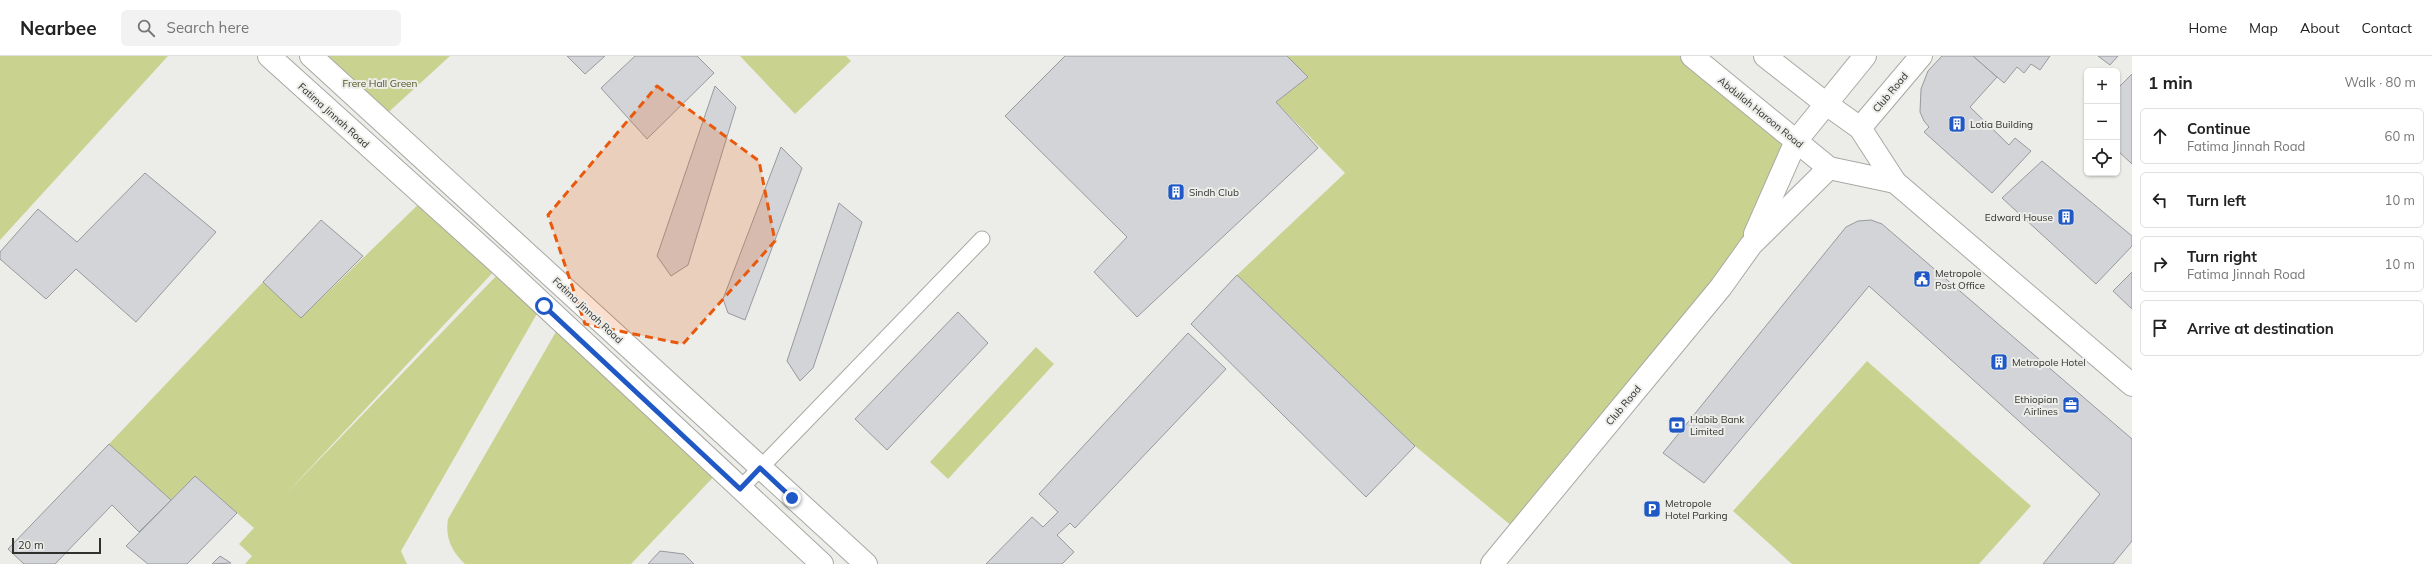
<!DOCTYPE html>
<meta charset="utf-8">
<style>
:root{--surface:#fff;--page:#f2f2f2;--text:#222;--muted:#767676;--line:#e0e0e0}
body{margin:0;font-family:Mulish,sans-serif;background:var(--page);color:var(--text)}
.controls{position:absolute;right:12px;top:12px;display:grid;overflow:hidden;border-radius:6px;box-shadow:0 1px 3px #0004}
.controls button{width:36px;height:36px;display:grid;place-items:center;padding:0;border:0;border-bottom:1px solid var(--line);background:var(--surface);color:var(--text);font:20px sans-serif}
.scale{position:absolute;left:12px;bottom:10px;width:89px;box-sizing:border-box;padding-left:4px;border:2px solid #30302e;border-top:0;font-size:11px;line-height:14px;white-space:nowrap;color:#30302e;-webkit-text-stroke:3px #ecede9;paint-order:stroke}
.stop{position:absolute;width:12px;height:12px;margin:-9px;border:3px solid #2059c5;border-radius:50%;background:#fff}
.stop.end{background:#2059c5;border-color:#fff;box-shadow:0 1px 4px #0008}
.list{margin:0;padding:0;list-style:none}
h2{display:flex;justify-content:space-between;align-items:center;height:52px;margin:0;padding:0 16px;font-size:17px}
h2 small{font-size:13px;font-weight:400;color:var(--muted)}
.list li{display:grid;grid-template-columns:26px 1fr auto;gap:12px;align-items:center;box-sizing:border-box;height:56px;margin:0 8px 8px;padding:0 8px;border:1px solid var(--line);border-radius:6px}
.list b{display:block;font-size:15px;white-space:nowrap}
.list p{margin:0;font-size:13px;white-space:nowrap;color:var(--muted)}
.list em{font-size:13px;font-style:normal;color:var(--muted)}
.icon{flex:none;width:22px;height:22px;fill:none;stroke:currentColor;stroke-width:2;stroke-linecap:round;stroke-linejoin:round}
.map{position:relative;flex:none;width:2132px;height:508px;overflow:hidden}
header{display:flex;align-items:center;gap:24px;box-sizing:border-box;height:56px;padding:0 20px;background:var(--surface);border-bottom:1px solid var(--line)}
header strong{font-size:19px}
nav{display:flex;gap:22px;margin-inline-start:auto;font-size:14px}
.search{width:280px;height:36px;background:var(--page);display:flex;align-items:center;gap:10px;box-sizing:border-box;padding:0 14px;border-radius:6px;color:var(--muted);font-size:15px}
main{display:flex}
aside{flex:1;background:var(--surface)}
.map>svg:first-child{display:block}
</style>
<header>
<strong>Nearbee</strong>
<div class="search"><svg class="icon" aria-label="search" viewBox="0 0 24 24"><circle cx="10" cy="10" r="6"/><path d="M15 15l6 6"/></svg>Search here</div>
<nav><a>Home</a><a>Map</a><a>About</a><a>Contact</a></nav>
</header>
<main>
<div class="map">
<svg width="2132" height="508" viewBox="0 0 2132 508">
<rect width="100%" height="100%" fill="#ecede9"/>
<!-- green -->
<g fill="#cad290">
<path d="M0,0H168L0,184Z"/>
<path d="M312,0H450L381,63Z"/>
<path d="M740,0H846L851,5L795,58Z"/>
<path d="M1287,0H1701L1795,84L1750,188L1519,476L1415,390L1237,219L1345,117L1276,46L1308,21Z"/>
<path d="M425,142L497,212L285,439L501,215L542,249L401,495L407,508H245L252,500L239,488L254,472L195,420L171,444L109,388L263,226L301,262Z"/>
<path d="M561,267L720,414L631,508H465C451,495 445,481 448,463Z"/>
<path d="M1036,291L1054,308L948,423L930,406Z"/>
<path d="M1867,305L2031,450L1979,508H1792L1733,455Z"/>
</g>
<!-- building -->
<g fill="#d2d4d8" stroke="#97999d">
<path d="M567,0H605L585,18Z"/>
<path d="M635,0H697L714,17L647,83L601,32Z"/>
<path d="M1065,0H1287L1308,21L1276,46L1318,92L1137,261L1094,216L1127,181L1005,60Z"/>
<path d="M1942,0H1973L1997,21L1970,51L2009,89L2015,82L2031,95L1992,137L1924,76L1929,71L1924,65L1920,56L1921,33L1928,15Z"/>
<path d="M1973,0H2050L2040,14L2031,8L2024,17L2017,11L2004,27Z"/>
<path d="M2098,0H2118L2110,9Z"/>
<path d="M2132,18V108L2117,94V33Z"/>
<path d="M715,30L736,51L688,209L671,220L657,200Z"/>
<path d="M781,91L802,112L745,264L728,257L723,243Z"/>
<path d="M2042,105L2132,180V190L2096,228L2002,142Z"/>
<path d="M145,117L216,176L136,266L76,213L46,243L0,203V196L38,153L77,186Z"/>
<path d="M839,147L862,166L813,312L800,325L787,305Z"/>
<path d="M321,164L363,200L301,262L263,226Z"/>
<path d="M1871,164L1882,168L2132,383V485L2113,508H2043L2100,438L1869,230L1704,427L1663,397L1846,171L1858,165Z"/>
<path d="M2132,216V253L2113,235Z"/>
<path d="M1237,219L1415,390L1366,441L1191,268Z"/>
<path d="M958,256L988,287L887,394L855,363Z"/>
<path d="M1188,277L1226,313L1075,472L1070,467L1057,479L1074,496L1062,508H986L1032,461L1043,471L1058,456L1039,438Z"/>
<path d="M109,388L171,444L139,476L112,449L55,508H24L8,493Z"/>
<path d="M195,420L237,457L187,508H148L126,490Z"/>
<path d="M660,495L684,498L694,508H648Z"/>
<path d="M220,500L231,507L212,508Z"/>
</g>
<g fill="none" stroke-linecap="round" stroke-linejoin="round">
<!-- lane casing -->
<g stroke="#a8a9a4" stroke-width="17">
<path id="lane" d="M740,433L982,183"/>
</g>
<!-- secondary casing -->
<g stroke="#a8a9a4" stroke-width="24">
<g id="secondary">
<path d="M269,0L502,210L822,508"/>
<path d="M311,0L866,508"/>
</g>
</g>
<!-- primary casing -->
<g stroke="#a8a9a4" stroke-width="24">
<g id="primary">
<path d="M1692,0L1796,85"/>
<path d="M1765,0L1825,47"/>
</g>
</g>
<!-- highway casing -->
<g stroke="#a8a9a4" stroke-width="24">
<g id="highway">
<path d="M1825,47L1860,72L1895,126L2132,329"/>
<path d="M1860,72L1921,0"/>
<path d="M1796,85L1829,112L1895,126"/>
<path d="M1755,178L1796,85L1865,0"/>
<path d="M1492,508L1721,231L1751,189L1829,112"/>
</g>
</g>
<!-- lane -->
<use href="#lane" stroke="#fff" stroke-width="15"/>
<!-- secondary -->
<use href="#secondary" stroke="#fff" stroke-width="22"/>
<!-- primary -->
<use href="#primary" stroke="#fff" stroke-width="22"/>
<!-- highway -->
<use href="#highway" stroke="#fff" stroke-width="22"/>
</g>
<g fill="none" stroke-linecap="round" stroke-linejoin="round">
<!-- route -->
<path stroke="#2059c5" stroke-width="5" d="M544,250L740,433L760,412L792,442"/>
</g>
<!-- marked area -->
<path fill="#e8590c" fill-opacity="0.2" stroke="#e8590c" stroke-width="3" stroke-dasharray="8 5" stroke-linejoin="round" d="M657,30L759,105L775,185L683,288L585,268L548,159Z"/>
<!-- icons -->
<defs>
<g id="building-square" transform="scale(0.9)"><rect x="-9" y="-9" width="18" height="18" rx="4" fill="#2059c5" stroke="#ecede9"/><path d="M-4-6H4V6H1V3H-1V6H-4ZM-2.5-4.3h1.7v1.8h-1.7ZM.8-4.3h1.7v1.8H.8ZM-2.5-1h1.7V.8h-1.7ZM.8-1h1.7V.8H.8Z" fill="#fff"/></g>
<g id="civic-square" transform="scale(0.9)"><rect x="-9" y="-9" width="18" height="18" rx="4" fill="#2059c5" stroke="#ecede9"/><path d="M-.6-6.5H3V-4.5H.6V-3L4-1V1h2V6H-6V1h2V-1L-.6-3ZM-1.2 2.5V6h2.4V2.5Z" fill="#fff"/></g>
<g id="office-square" transform="scale(0.9)"><rect x="-9" y="-9" width="18" height="18" rx="4" fill="#2059c5" stroke="#ecede9"/><path d="M-6-3h4V-5.5h4V-3h4V5H-6ZM-1-4.5V-3h2v-1.5ZM-6 0V1H6V0Z" fill="#fff"/></g>
<g id="bank-square" transform="scale(0.9)"><rect x="-9" y="-9" width="18" height="18" rx="4" fill="#2059c5" stroke="#ecede9"/><path d="M-6-4H6V4H-6ZM0-2.3a2.3 2.3 0 1 0 0 4.6a2.3 2.3 0 1 0 0-4.6Z" fill="#fff"/></g>
<g id="parking-square" transform="scale(0.9)"><rect x="-9" y="-9" width="18" height="18" rx="4" fill="#2059c5" stroke="#ecede9"/><path d="M-3.5-5.5H1a3.5 3.5 0 0 1 0 7H-1V5.5H-3.5ZM-1-3.4V-.6H.8a1.4 1.4 0 0 0 0-2.8Z" fill="#fff"/></g>
</defs>
<g fill-rule="evenodd">
<use href="#building-square" x="1957" y="68"/>
<use href="#building-square" x="1176" y="136"/>
<use href="#building-square" x="2066" y="161"/>
<use href="#civic-square" x="1922" y="223"/>
<use href="#building-square" x="1999" y="306"/>
<use href="#office-square" x="2071" y="349"/>
<use href="#bank-square" x="1677" y="369"/>
<use href="#parking-square" x="1652" y="453"/>
</g>
<g text-anchor="middle" stroke-width="4" stroke-linejoin="round" paint-order="stroke">
<!-- park labels -->
<g font-size="10" fill="#4d511d" stroke="#ecede9">
<text x="380" y="31">Frere Hall Green</text>
</g>
<!-- street labels -->
<g font-size="10" fill="#30302e" stroke="#ecede9">
<text transform="translate(1890 36) rotate(-50)" y="4">Club Road</text>
<text transform="translate(1761 56) rotate(39)" y="4">Abdullah Haroon Road</text>
<text transform="translate(334 59) rotate(42)" y="4">Fatima Jinnah Road</text>
<text transform="translate(588 254) rotate(43)" y="4">Fatima Jinnah Road</text>
<text transform="translate(1623 349) rotate(-50)" y="4">Club Road</text>
</g>
<!-- poi labels -->
<g font-size="10" fill="#30302e" stroke="#ecede9" text-anchor="start">
<text x="1970" y="72">Lotia Building</text>
<text x="1189" y="140">Sindh Club</text>
<text x="2053" y="165" text-anchor="end">Edward House</text>
<text x="1935" y="221">Metropole<tspan x="1935" dy="12">Post Office</tspan></text>
<text x="2012" y="310">Metropole Hotel</text>
<text x="2058" y="347" text-anchor="end">Ethiopian<tspan x="2058" dy="12">Airlines</tspan></text>
<text x="1690" y="367">Habib Bank<tspan x="1690" dy="12">Limited</tspan></text>
<text x="1665" y="451">Metropole<tspan x="1665" dy="12">Hotel Parking</tspan></text>
</g>
</g>
</svg>
<div class="controls">
<button>+</button>
<button>−</button>
<button><svg class="icon" aria-label="locate" viewBox="0 0 24 24"><circle cx="12" cy="12" r="6"/><path d="M12 2v4M12 18v4M2 12h4M18 12h4"/></svg></button>
</div>
<div class="scale">20 m</div>
<div class="stop" style="left:544px;top:250px"></div>
<div class="stop end" style="left:792px;top:442px"></div>
</div>
<aside>
<h2>1 min<small>Walk · 80 m</small></h2>
<ul class="list">
<li><svg class="icon" aria-label="ahead" viewBox="0 0 24 24"><path d="M12 20V5M6 11l6-6 6 6"/></svg><div><b>Continue</b><p>Fatima Jinnah Road</p></div><em>60 m</em></li>
<li><svg class="icon" aria-label="left" viewBox="0 0 24 24"><path d="M17 20v-9H6M10 6l-5 5 5 5"/></svg><div><b>Turn left</b></div><em>10 m</em></li>
<li><svg class="icon" aria-label="right" viewBox="0 0 24 24"><path d="M7 20v-9h11M14 6l5 5-5 5"/></svg><div><b>Turn right</b><p>Fatima Jinnah Road</p></div><em>10 m</em></li>
<li><svg class="icon" aria-label="arrive" viewBox="0 0 24 24"><path d="M6 21V4h12l-3 4 3 4H6"/></svg><div><b>Arrive at destination</b></div></li>
</ul>
</aside>
</main>
